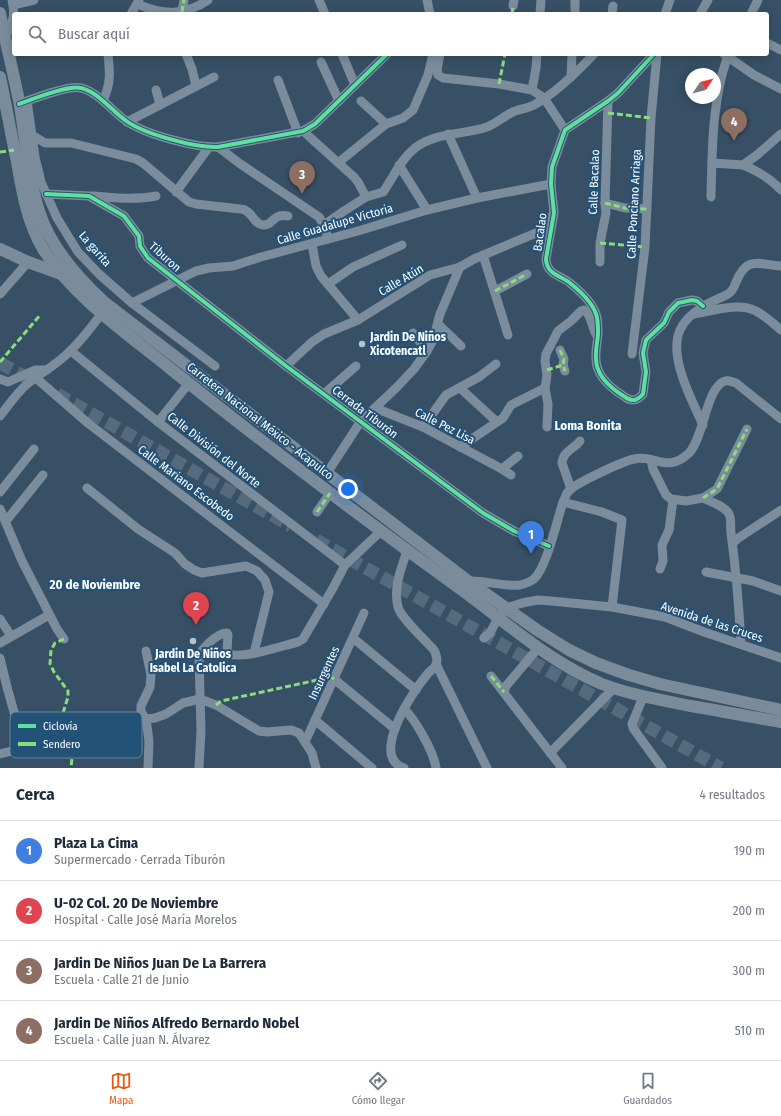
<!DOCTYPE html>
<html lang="es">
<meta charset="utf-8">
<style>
:root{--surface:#fff;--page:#f2f2f3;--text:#1f2937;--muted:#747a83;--line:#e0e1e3;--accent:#ea580c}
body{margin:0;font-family:"Fira Sans Condensed",sans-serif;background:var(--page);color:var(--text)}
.compass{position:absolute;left:685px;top:68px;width:36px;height:36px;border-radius:50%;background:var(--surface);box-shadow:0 2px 10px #0003;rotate:55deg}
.you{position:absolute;left:348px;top:489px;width:14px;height:14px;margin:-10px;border:3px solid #fff;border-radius:50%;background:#1a73e8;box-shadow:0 0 0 6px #1a73e833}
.badge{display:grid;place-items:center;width:26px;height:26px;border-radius:50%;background:var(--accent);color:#fff;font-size:13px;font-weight:700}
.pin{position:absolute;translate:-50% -33px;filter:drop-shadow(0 1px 2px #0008)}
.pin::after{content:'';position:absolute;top:21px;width:14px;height:12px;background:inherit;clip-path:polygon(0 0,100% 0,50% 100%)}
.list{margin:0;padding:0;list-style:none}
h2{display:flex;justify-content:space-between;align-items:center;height:52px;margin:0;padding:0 16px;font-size:17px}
h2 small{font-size:13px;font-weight:400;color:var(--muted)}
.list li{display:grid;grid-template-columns:26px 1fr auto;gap:12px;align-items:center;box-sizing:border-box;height:60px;padding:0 16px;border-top:1px solid var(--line)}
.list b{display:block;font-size:15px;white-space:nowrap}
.list p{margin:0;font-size:13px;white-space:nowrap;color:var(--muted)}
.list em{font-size:13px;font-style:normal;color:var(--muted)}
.icon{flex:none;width:22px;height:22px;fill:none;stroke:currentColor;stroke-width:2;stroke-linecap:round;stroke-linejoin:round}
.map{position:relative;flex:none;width:781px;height:768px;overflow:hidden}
.search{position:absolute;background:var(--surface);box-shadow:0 2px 10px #0003;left:12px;right:12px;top:12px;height:44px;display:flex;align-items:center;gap:10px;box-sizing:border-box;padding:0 14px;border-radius:4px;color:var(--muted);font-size:15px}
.sheet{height:292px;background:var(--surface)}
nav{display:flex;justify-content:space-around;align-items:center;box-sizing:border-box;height:56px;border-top:1px solid var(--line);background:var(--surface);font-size:11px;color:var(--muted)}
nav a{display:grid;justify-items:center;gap:2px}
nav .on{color:var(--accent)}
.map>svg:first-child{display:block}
</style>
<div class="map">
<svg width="781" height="768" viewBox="0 0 781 768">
<rect width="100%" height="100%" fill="#375065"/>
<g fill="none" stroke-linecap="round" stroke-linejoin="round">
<!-- highway-tunnel -->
<g stroke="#556a7c" stroke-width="13" stroke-dasharray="13 6" stroke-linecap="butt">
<path d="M0,363L33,381"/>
<path d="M57,394L291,526"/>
<path d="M316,540L721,768"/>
</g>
<!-- minor -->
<g stroke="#7b8d9c" stroke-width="9">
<path d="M319,0L325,14"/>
<path d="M427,0L430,14"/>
<path d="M575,0V14"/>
<path d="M137,4C162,15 185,16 208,0"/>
<path d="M13,5L34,0"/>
<path d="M513,6L514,0"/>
<path d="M182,12L184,0"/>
<path d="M131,14L139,0"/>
<path d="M540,14L541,0"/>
<path d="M612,14L613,6"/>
<path d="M665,14L670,0"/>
<path d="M700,14L708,0"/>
<path d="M751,14L758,0"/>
<path d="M5,38C12,24 16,16 12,0"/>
<path d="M767,43L781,50"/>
<path d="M186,54L192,69L196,86"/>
<path d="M342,54L355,85"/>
<path d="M440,54L437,70L438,75L443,78L499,84L532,90L544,98L565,130"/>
<path d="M654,54L618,93L608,101L565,130L552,167L551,184L554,213L546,259C547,275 560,275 570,283C580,291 592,302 596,314C598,319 598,326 598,332C598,341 595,350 596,359C596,376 612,389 625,397C632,402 637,401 643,394L646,372L643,353L646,340L664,323L669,312L678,303L692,300L697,301L703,306"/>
<path d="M724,54L754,75L781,89"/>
<path d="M321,62L339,101"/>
<path d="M571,77L572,54"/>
<path d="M278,80L298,133"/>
<path d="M156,90L160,105"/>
<path d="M532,90L536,68L537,54"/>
<path d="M27,101L35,157L41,182L57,218L78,252L99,274L132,303L215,366"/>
<path d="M103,101C111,83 110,73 108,54"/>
<path d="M361,101L386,124"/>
<path d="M19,104C33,99 68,85 81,88C98,92 111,110 125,120C143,134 196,148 218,147L303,131L315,124L387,54"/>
<path d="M127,122L214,77"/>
<path d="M303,131L354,177L358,182L366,197"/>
<path d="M448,134L477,198"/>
<path d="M32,135L45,143H71L136,159L143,163L189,202L196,204L240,209C242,209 244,209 246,211C253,214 254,224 263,225C273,226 272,213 288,216"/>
<path d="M218,147L239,163L319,217L324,225L328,239"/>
<path d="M339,162L386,124L403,118L413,110L428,75L433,54"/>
<path d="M712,163L743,165L757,155L781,134"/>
<path d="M399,165L427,210"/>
<path d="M743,165C758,171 770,178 781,190"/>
<path d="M176,192L209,147"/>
<path d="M46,194L89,196L124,216L139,236L140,246L148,258L286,366L483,513L514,531L549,546"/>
<path d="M92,196C114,198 135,200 156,196"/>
<path d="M711,197C712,156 712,111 723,71C725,66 726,59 729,54"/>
<path d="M605,203L625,208L647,209"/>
<path d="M324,225L344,211L366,197L383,192C394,177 400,160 415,148C435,132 464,135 487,127C495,124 503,117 511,113C518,109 526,109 534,105C554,94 578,71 594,54"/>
<path d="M312,244L316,266L321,276L358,320"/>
<path d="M483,255L508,335"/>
<path d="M600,262V243L606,213L605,203L608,101"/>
<path d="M328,284L353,267L402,245"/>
<path d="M495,291L527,274"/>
<path d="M0,294L28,262"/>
<path d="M132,303L196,271L209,268L233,266L261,257L358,231L427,210L477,198L551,184"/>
<path d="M694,314C713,311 737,302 756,311C765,316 773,323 781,330"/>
<path d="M438,324L461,346"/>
<path d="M413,333L427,351"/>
<path d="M560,350L564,359L563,365L565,371"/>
<path d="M71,351L158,422L345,565"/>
<path d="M632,354L645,247L651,118L657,54"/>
<path d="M286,366L312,342L324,334L358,320L430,275L460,267L474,259L536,233L542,230L552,216"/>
<path d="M36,378L89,424L324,604"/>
<path d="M0,379L8,382L35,370H47"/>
<path d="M460,388L497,422"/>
<path d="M324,394L356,366"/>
<path d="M375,408L423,427L502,469L511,475"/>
<path d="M0,416C8,406 16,394 26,385C40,373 57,365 70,351C82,340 92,326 102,313"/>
<path d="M158,422L189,383"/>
<path d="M703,425C692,400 668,357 680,330C684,321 693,313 701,308C709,302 719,299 728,294C733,291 734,287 736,282C747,256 757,264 781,266"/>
<path d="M423,427L446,395L479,377L496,364"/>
<path d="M547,427L548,404L545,388L547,375L545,361L546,354L558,331L571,321L581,311L584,310C592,315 591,326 596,334"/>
<path d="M460,447L503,418L511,405L545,388"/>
<path d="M651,460L653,469L666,495L671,499L686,501L703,498"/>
<path d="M502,469L518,456"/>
<path d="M327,473L361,421L396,388L414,369L427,351L433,340L440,314L460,267"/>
<path d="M87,488L138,529L175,553L185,564L194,570L202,573L246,566L257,571L265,580L269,592L254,653"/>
<path d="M571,489L562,463C563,451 574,449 580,441"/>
<path d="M0,492L34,449"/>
<path d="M703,498C711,502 725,506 729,514C732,519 730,527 731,533C736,570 739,607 741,644"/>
<path d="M703,498L717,489L747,429"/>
<path d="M563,502L602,512L622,520L612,607"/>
<path d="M0,509L22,561L57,629L64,639"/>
<path d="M317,512L330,493"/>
<path d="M6,521L43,475"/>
<path d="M733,543L737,539L781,510"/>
<path d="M660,569L663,561L662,545L669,530L673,500"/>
<path d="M706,572L753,581L781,591"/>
<path d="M466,583L468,581C485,580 503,587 520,585C524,584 530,582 534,579C547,567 557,520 563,502L567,493L571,489C579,482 623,461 634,459C655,454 667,474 689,453C704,438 706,387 725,381C729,380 732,382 736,383L781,419"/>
<path d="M0,619L11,636"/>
<path d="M353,638L416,690"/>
<path d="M484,638L490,633L498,618L506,608L522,603L538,600L551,601L612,607L665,617L704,632L781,658"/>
<path d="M0,643L49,615"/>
<path d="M146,651L151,675L150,687L141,706V712L146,719L149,741L148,768"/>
<path d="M0,658L7,687L24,748L0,754"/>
<path d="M436,664L487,768"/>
<path d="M491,676L562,768"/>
<path d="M334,679L395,729"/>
<path d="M504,692L506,686L538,648"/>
<path d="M643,697L632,724L633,728L662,768"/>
<path d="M404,709C416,720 434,753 436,768"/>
<path d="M146,719L155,718L166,714L183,703L200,699L216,705L259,731L267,732L291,730L299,733L312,753L316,768"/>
<path d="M315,720L372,768"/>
<path d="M305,742L364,613"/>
<path d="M550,753L614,688"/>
<path d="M199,768L201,731L199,656C202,648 217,633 227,633L228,635L227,651L229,654C245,659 281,646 298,642L303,639L333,588L345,565L381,531"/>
<path d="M404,768C369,757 413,691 426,676C428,672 434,669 436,665C438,660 436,654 434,650C426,641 400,617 398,607C393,588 401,569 407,551"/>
</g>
<!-- major -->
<g stroke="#7a8c9b" stroke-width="12">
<path d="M0,13C6,44 14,75 20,106C26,141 28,177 39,211C50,247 77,277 104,302L468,581L537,630L569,650L596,663L629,675L660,684L781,710"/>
<path d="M0,77C6,105 11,134 17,162C22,191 27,222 43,249C74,298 128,334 172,370C266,445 362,518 459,588C506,622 549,662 602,684C631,695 661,700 691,706C721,711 751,717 781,722"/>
<path d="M0,249L28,262L64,275"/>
</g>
<!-- quiet -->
<g stroke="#8add7b" stroke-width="3" stroke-dasharray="6 3" stroke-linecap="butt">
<path d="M182,12L184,0"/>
<path d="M512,14L513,6"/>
<path d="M499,84L505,54"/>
<path d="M608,113L651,118"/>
<path d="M0,152L14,150"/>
<path d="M605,203L625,208L647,209"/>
<path d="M600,243L645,247"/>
<path d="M495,291L527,274"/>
<path d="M560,350L564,359L563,365L565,371"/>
<path d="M0,362L41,314"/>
<path d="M547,370L563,365"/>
<path d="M703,498L717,489L747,429"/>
<path d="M317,512L330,493"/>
<path d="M64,639L55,643L51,650L50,664L54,672L68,691V697L63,713L62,720L70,741L72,758L71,768"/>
<path d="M491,676L504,692"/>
<path d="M216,705L221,701L331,677L334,679"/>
<path d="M24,748L68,735"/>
</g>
<!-- cycleway casing -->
<g stroke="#235279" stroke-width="6">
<g id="cycleway">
<path d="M654,54L618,93L608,101L565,130L552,167L551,184L554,213L546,259C547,275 560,275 570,283C580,291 592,302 596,314C598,319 598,326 598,332C598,341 595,350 596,359C596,376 612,389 625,397C632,402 637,401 643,394L646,372L643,353L646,340L664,323L669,312L678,303L692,300L697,301L703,306"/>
<path d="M19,104C33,99 68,85 81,88C98,92 111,110 125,120C143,134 196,148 218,147L303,131L315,124L387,54"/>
<path d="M46,194L89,196L124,216L139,236L140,246L148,258L286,366L483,513L514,531L549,546"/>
</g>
</g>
<!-- cycleway -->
<use href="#cycleway" stroke="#60e19b" stroke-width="4"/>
</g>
<!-- markers -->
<g fill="#b9c2c9" stroke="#235279" stroke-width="1.5">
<circle cx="362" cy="344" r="4"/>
<circle cx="193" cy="641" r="4"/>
</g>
<g text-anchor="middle" stroke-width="4" stroke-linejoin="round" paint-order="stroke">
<!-- street labels -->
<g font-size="12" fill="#fff" stroke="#235279">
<text transform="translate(594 182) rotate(-88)" y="4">Calle Bacalao</text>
<text transform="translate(634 204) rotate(-87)" y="4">Calle Ponciano Arriaga</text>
<text transform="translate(335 224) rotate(-16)" y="4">Calle Guadalupe Victoria</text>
<text transform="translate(540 232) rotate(-82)" y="4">Bacalao</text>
<text transform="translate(95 249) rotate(49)" y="4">La garita</text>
<text transform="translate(165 257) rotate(42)" y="4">Tiburon</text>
<text transform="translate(401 280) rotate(-31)" y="4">Calle Atún</text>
<text transform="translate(365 412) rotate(37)" y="4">Cerrada Tiburón</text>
<text transform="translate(260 421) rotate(38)" y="4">Carretera Nacional México - Acapulco</text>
<text transform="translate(445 426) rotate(27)" y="4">Calle Pez Lisa</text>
<text transform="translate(214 450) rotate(38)" y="4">Calle División del Norte</text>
<text transform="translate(186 483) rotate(37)" y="4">Calle Mariano Escobedo</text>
<text transform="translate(712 622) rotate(18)" y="4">Avenida de las Cruces</text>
<text transform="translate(324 673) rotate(-65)" y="4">Insurgentes</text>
</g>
<!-- poi labels -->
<g font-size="12" font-weight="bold" fill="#fff" stroke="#235279" text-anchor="start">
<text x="370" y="341">Jardin De Niños<tspan x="370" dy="14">Xicotencatl</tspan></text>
<text x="193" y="658" text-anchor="middle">Jardin De Niños<tspan x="193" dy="14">Isabel La Catolica</tspan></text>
</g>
<!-- neighbourhood labels -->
<g font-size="13" font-weight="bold" fill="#fff" stroke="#235279">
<text x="588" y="430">Loma Bonita</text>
<text x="95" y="589">20 de Noviembre</text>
</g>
</g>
<!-- legend -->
<rect x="10" y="712" width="132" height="46" rx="6" fill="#235279" stroke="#6586a1" stroke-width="1"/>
<rect x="18" y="724" width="18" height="4" fill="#60e19b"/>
<rect x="18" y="742" width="18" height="4" fill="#8add7b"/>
<g font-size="11" fill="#fff">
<text x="43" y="730">Ciclovía</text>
<text x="43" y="748">Sendero</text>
</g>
</svg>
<svg class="compass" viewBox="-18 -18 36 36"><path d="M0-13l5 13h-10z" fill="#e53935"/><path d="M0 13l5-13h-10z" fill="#747a83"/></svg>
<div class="you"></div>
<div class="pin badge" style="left:531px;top:554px;background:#3f7fe0">1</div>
<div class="pin badge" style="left:196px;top:625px;background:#e0444e">2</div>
<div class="pin badge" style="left:302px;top:194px;background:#8d6e63">3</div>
<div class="pin badge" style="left:734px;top:141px;background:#8d6e63">4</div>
<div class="search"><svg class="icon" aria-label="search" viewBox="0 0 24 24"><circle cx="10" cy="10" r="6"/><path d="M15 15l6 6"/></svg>Buscar aquí</div>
</div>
<section class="sheet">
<h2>Cerca<small>4 resultados</small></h2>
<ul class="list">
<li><span class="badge" style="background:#3f7fe0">1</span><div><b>Plaza La Cima</b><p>Supermercado · Cerrada Tiburón</p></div><em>190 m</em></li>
<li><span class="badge" style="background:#e0444e">2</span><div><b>U-02 Col. 20 De Noviembre</b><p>Hospital · Calle José María Morelos</p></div><em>200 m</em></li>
<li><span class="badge" style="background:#8d6e63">3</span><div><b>Jardin De Niños Juan De La Barrera</b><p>Escuela · Calle 21 de Junio</p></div><em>300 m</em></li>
<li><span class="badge" style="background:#8d6e63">4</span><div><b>Jardin De Niños Alfredo Bernardo Nobel</b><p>Escuela · Calle juan N. Álvarez</p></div><em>510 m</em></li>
</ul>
</section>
<nav>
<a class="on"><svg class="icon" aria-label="map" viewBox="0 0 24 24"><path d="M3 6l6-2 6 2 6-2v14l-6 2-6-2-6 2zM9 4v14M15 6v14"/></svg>Mapa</a>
<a><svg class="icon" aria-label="directions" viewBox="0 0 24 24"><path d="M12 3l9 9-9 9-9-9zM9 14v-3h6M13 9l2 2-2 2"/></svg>Cómo llegar</a>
<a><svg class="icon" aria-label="saved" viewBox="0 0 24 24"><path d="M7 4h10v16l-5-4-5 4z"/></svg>Guardados</a>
</nav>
